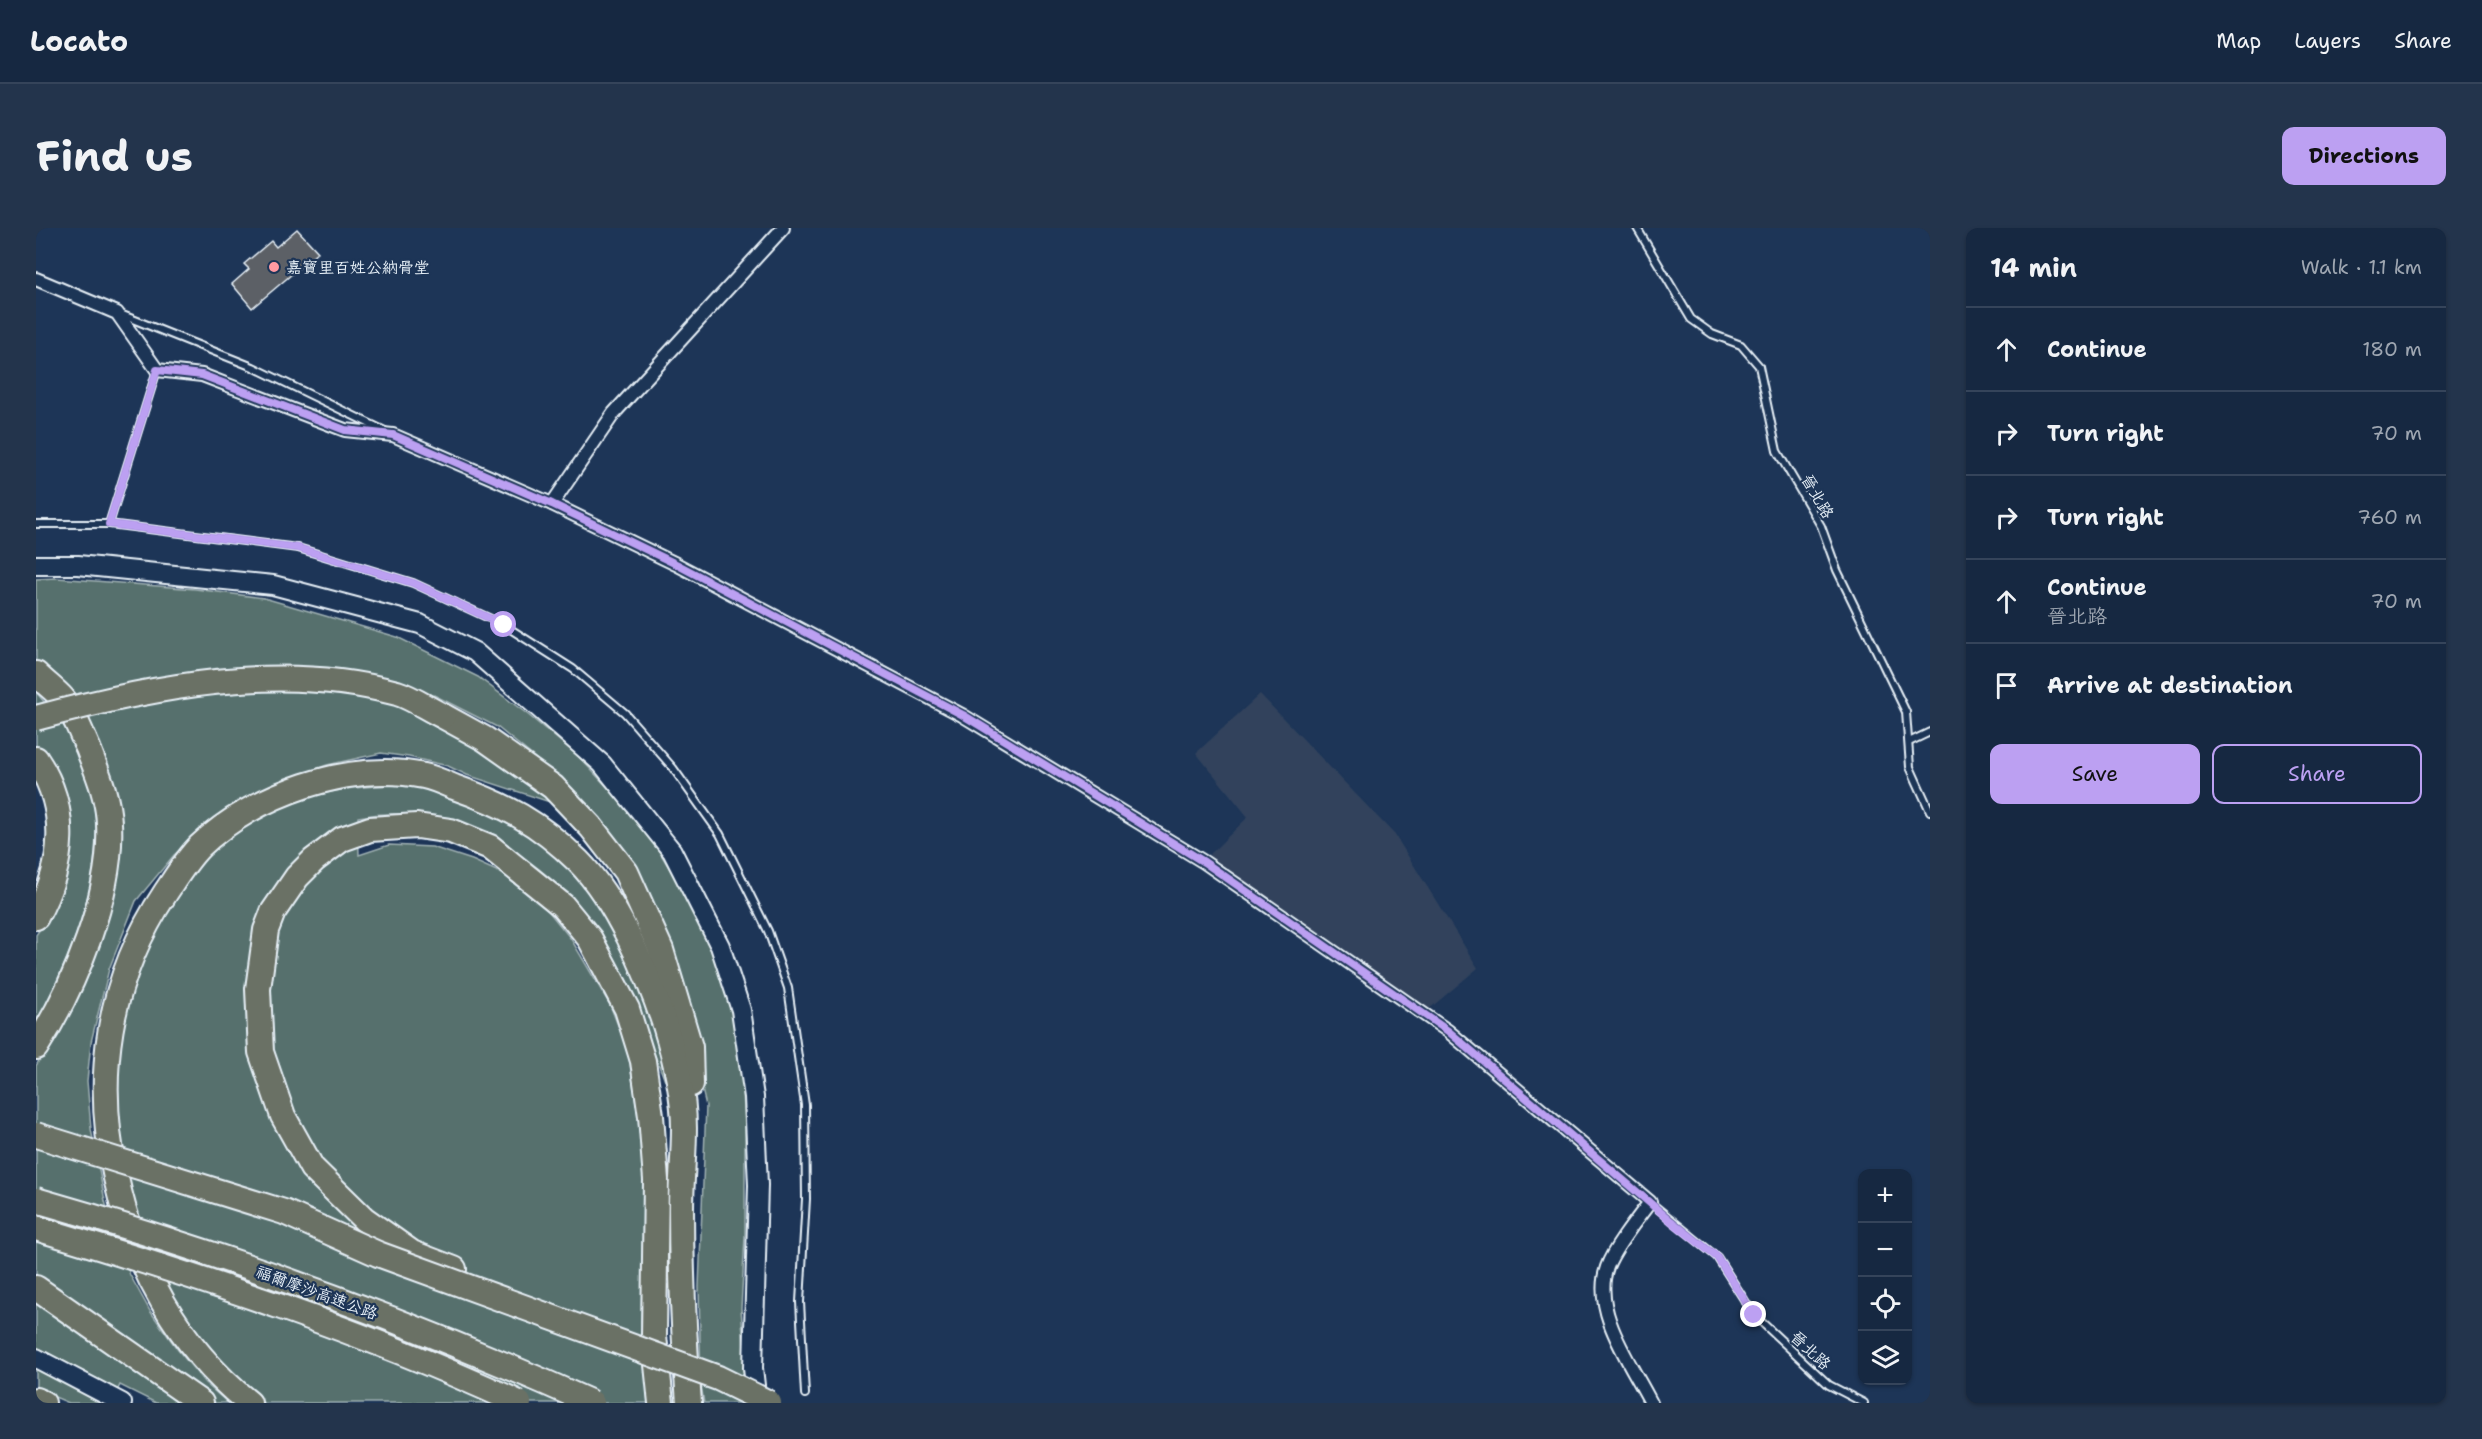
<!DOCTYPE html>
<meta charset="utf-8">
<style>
:root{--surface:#162841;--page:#23344c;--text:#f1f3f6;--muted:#9ea6b1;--line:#35445a;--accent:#bca0f2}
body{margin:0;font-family:"Shantell Sans","LXGW WenKai TC",sans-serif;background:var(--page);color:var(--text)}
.controls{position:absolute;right:18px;bottom:18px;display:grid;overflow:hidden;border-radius:12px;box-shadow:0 2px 4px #0004}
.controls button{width:54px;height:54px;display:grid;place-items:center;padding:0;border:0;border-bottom:2px solid var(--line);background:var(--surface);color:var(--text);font:30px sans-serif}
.stop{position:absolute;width:18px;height:18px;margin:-14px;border:4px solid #bca0f2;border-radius:50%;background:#fff}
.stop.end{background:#bca0f2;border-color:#fff;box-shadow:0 2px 6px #0008}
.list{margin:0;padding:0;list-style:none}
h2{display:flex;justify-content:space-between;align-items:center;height:78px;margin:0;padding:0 24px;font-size:26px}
h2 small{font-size:20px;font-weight:400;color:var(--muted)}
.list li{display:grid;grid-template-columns:39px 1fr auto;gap:18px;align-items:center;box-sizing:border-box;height:84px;padding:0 24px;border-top:2px solid var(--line)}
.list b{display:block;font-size:22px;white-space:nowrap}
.list p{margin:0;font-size:20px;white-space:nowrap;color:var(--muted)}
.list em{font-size:20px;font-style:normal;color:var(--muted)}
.actions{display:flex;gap:12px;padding:18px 24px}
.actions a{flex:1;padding:14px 0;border:2px solid var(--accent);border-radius:12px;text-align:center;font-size:21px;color:var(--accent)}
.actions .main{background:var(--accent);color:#111}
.icon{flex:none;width:33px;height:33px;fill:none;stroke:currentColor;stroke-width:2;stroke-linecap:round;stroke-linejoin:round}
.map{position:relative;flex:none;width:1894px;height:1175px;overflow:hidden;border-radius:12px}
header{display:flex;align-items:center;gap:36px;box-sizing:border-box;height:84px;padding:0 30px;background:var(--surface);border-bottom:2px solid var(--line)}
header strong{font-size:28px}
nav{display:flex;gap:33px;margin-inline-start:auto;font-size:21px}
.intro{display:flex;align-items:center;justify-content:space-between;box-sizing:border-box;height:144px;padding:0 36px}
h1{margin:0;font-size:42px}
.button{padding:15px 27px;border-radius:12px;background:var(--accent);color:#111;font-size:21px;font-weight:700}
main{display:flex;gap:36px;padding:0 36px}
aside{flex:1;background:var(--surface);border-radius:12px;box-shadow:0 2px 4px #0004}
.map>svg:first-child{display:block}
</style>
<header>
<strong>Locato</strong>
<nav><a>Map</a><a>Layers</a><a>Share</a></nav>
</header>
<div class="intro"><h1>Find us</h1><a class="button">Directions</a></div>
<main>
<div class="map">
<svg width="1894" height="1175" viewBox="0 0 1894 1175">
<rect width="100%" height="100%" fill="#1d3557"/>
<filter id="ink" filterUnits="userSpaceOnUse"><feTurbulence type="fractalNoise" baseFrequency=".0167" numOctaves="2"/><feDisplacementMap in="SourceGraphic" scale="12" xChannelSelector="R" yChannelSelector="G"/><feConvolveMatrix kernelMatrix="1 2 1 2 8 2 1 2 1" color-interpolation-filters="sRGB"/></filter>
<g filter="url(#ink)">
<!-- built -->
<path fill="#30425c" d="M1224,466L1359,607L1442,740L1386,787L1172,628L1212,589L1160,525Z"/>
<!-- green -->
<g fill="#56706d" stroke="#9fb0b2" stroke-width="1.5">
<path d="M21,350L159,361L228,370L361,409L442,449L491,486L542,528L607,597L637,646L683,735L697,790L706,843L709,902V1008L705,1080L712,1175H668L665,1157L663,1059L670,878L629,703L615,669L575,604L546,575L498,529L461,499L398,467L387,491L452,522L517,575L431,547L412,538L373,529L345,525L291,537L237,556L182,588L138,627L100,673L73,741L55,814L51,853L55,901L69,973L79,1009L94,1047L114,1083L142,1122L169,1155L192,1175H180L113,1125L98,1144L142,1175H120L84,1157L75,1175H33L0,1161V838L38,769L78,558L68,524L51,494L25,456L0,433V351Z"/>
<path d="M0,464C15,483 34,502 43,524C84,616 43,713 0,796V707L8,695L30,641L7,528L0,518Z"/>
<path d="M361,557L401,561L465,586L530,632L577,698L617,782L629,853C614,813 596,775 577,736C570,723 564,707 556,696C502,624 412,572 322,589L323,627L353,617L396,619L436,632L474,649L509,679L535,711L574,777L592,823L609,934L605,1093L612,1175H228C200,1153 170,1123 150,1094C134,1072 124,1046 113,1021C107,1008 99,994 95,980C70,887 77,783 121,697C127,686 137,675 144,664C154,648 165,628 180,617C232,575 295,558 361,557Z"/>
</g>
<!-- building -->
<path fill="#5c6066" stroke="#e8f1f8" stroke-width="1.5" d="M261,1L282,24L216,80L196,56L213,41L208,36L235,13L240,19Z"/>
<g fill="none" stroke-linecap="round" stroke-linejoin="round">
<!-- lane casing -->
<g stroke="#e8f1f8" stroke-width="10">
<g id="lane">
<path d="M1601,0L1655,91L1676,106L1705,117L1723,138L1741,223L1785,298L1801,342L1870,484L1874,539L1894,583"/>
<path d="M84,86L217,139L349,203"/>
<path d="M0,296H73L262,320L377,355L468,397L537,441L589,485L637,540L684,606L732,703L752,760L769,877L770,971L764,1074L769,1166"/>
<path d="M73,296L121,142"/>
<path d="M1873,514L1894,504"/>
<path d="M1614,974L1681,1029L1718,1087L1793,1157L1828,1175"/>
</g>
</g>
<!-- street casing -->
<g stroke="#e8f1f8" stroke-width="16">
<g id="street">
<path d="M0,51L81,85L121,142L166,147L309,202L357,207L516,276L640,336L926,487L1168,634L1412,803L1614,974C1601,991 1578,1020 1571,1039C1555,1083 1596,1137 1615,1175"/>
<path d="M516,276L578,185L747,0"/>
</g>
</g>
<!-- secondary casing -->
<g stroke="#e8f1f8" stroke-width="22">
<g id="secondary">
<path d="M0,337H42L237,357L384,396L439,424L566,536L636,623L684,718L705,782L718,869L722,957L717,1140L721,1175"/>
<path d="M0,1130L86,1175"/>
</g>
</g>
<!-- highway casing -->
<g stroke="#e8f1f8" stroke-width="28">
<g id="highway">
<path d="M0,446C9,455 19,462 27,471C38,484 45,505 52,520C61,544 72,569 73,595C77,666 38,760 0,819"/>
<path d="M407,488L449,511L517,559L555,599L590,644L625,722L654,819L655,856"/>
<path d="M0,531C34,581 28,638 0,689"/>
<path d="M418,1041L376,1025L328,991L276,940L247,888L225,824L222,761L230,702L237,684L261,649L278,632L306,611L334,601L381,598L415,603L454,619L527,678L554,711L591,781L607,833L615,888L620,952L618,1108L625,1175"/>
<path d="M0,1060L165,1175"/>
<path d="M0,1172L7,1175"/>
<path d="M213,1175C142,1118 99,1038 80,950C57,849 72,751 130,664C140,649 151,631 164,618C217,567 314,532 388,548C398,550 409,555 418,559C470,577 502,594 542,633C580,671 612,746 629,797C639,830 648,865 648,900C648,927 645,954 645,981C645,1045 648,1111 653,1175"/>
</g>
</g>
<!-- lane -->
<use href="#lane" stroke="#1d3557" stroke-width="6"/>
<!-- street -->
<use href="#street" stroke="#1d3557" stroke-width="12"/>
<!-- secondary -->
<use href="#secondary" stroke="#1d3557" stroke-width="18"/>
<!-- highway -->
<use href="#highway" stroke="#6b7165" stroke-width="24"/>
<!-- highway-bridge casing -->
<g stroke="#e8f1f8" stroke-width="28" stroke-linecap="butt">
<g id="highway-bridge">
<path d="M0,490C115,459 244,433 361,465C377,470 392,481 407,488"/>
<path d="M0,907L248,984L342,1026L682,1150L733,1175"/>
<path d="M0,972C190,1026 376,1094 556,1175"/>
<path d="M0,1000C161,1048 331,1104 483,1175"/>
</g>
</g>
<!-- highway-bridge -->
<use href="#highway-bridge" stroke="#6b7165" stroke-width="24"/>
</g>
</g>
<g fill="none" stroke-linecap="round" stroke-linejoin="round" filter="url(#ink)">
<!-- route -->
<path stroke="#bca0f2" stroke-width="8" d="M468,397L377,355L262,320L73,296L121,142L166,147L309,202L357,207L516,276L640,336L927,487L1168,634L1412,803L1635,993L1681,1029L1718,1087"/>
</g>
<!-- markers -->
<circle fill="#ff9aa2" stroke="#1d3557" stroke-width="2" cx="238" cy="39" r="6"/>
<g text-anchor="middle" stroke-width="4.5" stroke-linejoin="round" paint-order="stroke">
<!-- poi labels -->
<g font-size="16" fill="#e8f1f8" stroke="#1d3557" text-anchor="start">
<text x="250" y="45">嘉寶里百姓公納骨堂</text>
</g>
<!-- street labels -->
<g font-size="16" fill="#e8f1f8" stroke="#1d3557">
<text transform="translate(1782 268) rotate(60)" y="6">晉北路</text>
<text transform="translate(281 1064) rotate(20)" y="6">福爾摩沙高速公路</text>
<text transform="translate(1775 1122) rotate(43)" y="6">晉北路</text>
</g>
</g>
</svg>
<div class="controls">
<button>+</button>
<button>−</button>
<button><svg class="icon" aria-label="locate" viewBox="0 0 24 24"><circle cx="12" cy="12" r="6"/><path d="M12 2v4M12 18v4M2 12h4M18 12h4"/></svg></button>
<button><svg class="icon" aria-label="layers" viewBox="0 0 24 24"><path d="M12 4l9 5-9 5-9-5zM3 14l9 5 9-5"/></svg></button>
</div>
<div class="stop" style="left:468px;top:397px"></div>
<div class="stop end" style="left:1718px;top:1087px"></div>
</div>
<aside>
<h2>14 min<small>Walk · 1.1 km</small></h2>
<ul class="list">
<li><svg class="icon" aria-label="ahead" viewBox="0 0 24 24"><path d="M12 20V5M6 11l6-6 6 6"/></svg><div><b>Continue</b></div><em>180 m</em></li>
<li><svg class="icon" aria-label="right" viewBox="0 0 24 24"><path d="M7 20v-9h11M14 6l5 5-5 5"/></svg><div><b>Turn right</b></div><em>70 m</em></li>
<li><svg class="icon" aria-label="right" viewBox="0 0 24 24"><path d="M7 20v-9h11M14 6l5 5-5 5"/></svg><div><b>Turn right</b></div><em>760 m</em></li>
<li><svg class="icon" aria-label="ahead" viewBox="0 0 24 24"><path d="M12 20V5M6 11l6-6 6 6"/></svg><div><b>Continue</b><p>晉北路</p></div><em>70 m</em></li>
<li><svg class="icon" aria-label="arrive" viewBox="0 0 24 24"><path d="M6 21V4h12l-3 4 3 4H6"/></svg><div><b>Arrive at destination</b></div></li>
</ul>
<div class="actions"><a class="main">Save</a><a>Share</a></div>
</aside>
</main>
